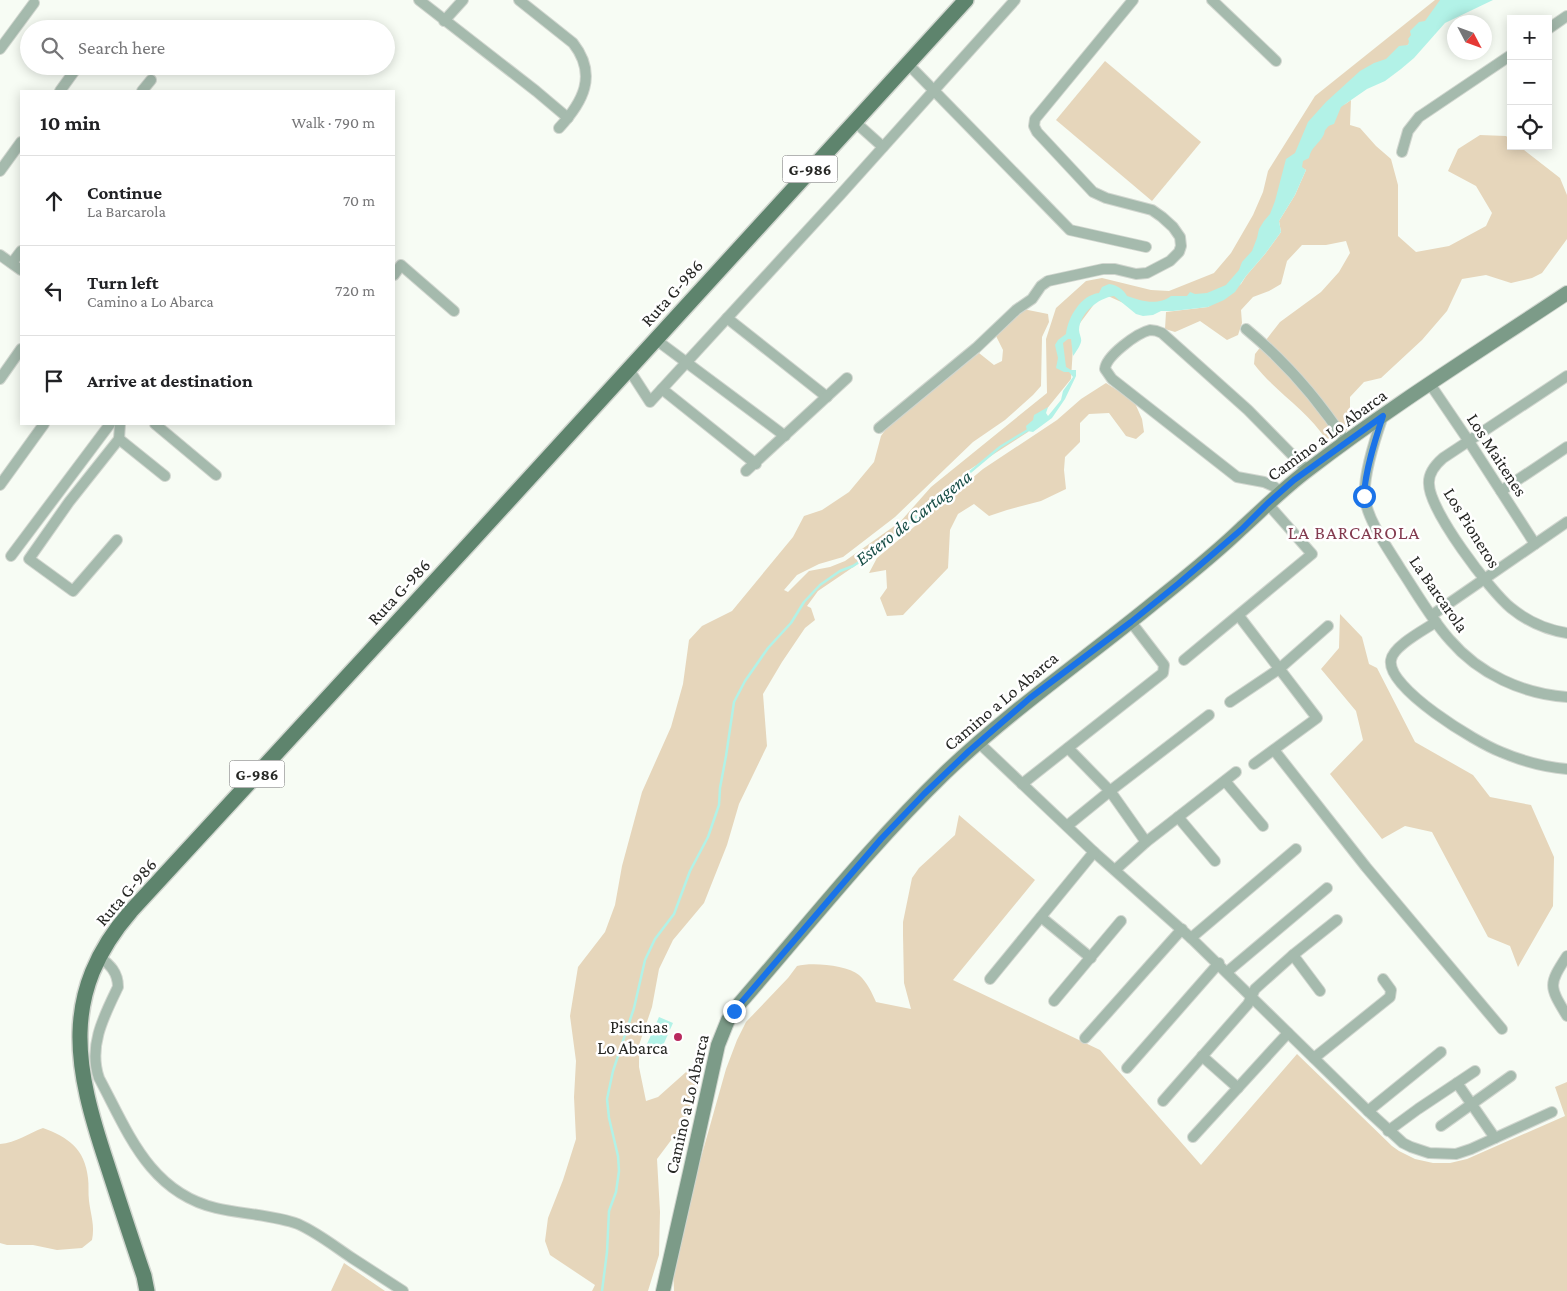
<!DOCTYPE html>
<meta charset="utf-8">
<style>
:root{--surface:#fff;--page:#f2f2f2;--text:#202124;--muted:#757577;--line:#e0e0e0}
body{margin:0;font-family:"Crimson Pro",serif;background:var(--page);color:var(--text)}
.controls{position:absolute;right:15px;top:15px;display:grid;overflow:hidden;border-radius:0px;box-shadow:0 2px 12px #0003}
.controls button{width:45px;height:45px;display:grid;place-items:center;padding:0;border:0;border-bottom:1px solid var(--line);background:var(--surface);color:var(--text);font:25px sans-serif}
.compass{position:absolute;left:1447px;top:15px;width:45px;height:45px;border-radius:50%;background:var(--surface);box-shadow:0 2px 12px #0003;rotate:131deg}
.stop{position:absolute;width:15px;height:15px;margin:-11px;border:4px solid #1a73e8;border-radius:50%;background:#fff}
.stop.end{background:#1a73e8;border-color:#fff;box-shadow:0 1px 5px #0008}
.list{margin:0;padding:0;list-style:none}
h2{display:flex;justify-content:space-between;align-items:center;height:65px;margin:0;padding:0 20px;font-size:21px}
h2 small{font-size:16px;font-weight:400;color:var(--muted)}
.list li{display:grid;grid-template-columns:32px 1fr auto;gap:15px;align-items:center;box-sizing:border-box;height:90px;padding:0 20px;border-top:1px solid var(--line)}
.list b{display:block;font-size:19px;white-space:nowrap}
.list p{margin:0;font-size:16px;white-space:nowrap;color:var(--muted)}
.list em{font-size:16px;font-style:normal;color:var(--muted)}
.icon{flex:none;width:28px;height:28px;fill:none;stroke:currentColor;stroke-width:2;stroke-linecap:round;stroke-linejoin:round}
.map{position:relative;flex:none;width:1567px;height:1291px;overflow:hidden}
.search{position:absolute;background:var(--surface);box-shadow:0 2px 12px #0003;left:20px;top:20px;width:375px;height:55px;display:flex;align-items:center;gap:12px;box-sizing:border-box;padding:0 18px;border-radius:28px;color:var(--muted);font-size:19px}
.panel{position:absolute;background:var(--surface);box-shadow:0 2px 12px #0003;left:20px;top:90px;width:375px;height:335px;border-radius:0px}
.map>svg:first-child{display:block}
</style>
<div class="map">
<svg width="1567" height="1291" viewBox="0 0 1567 1291">
<rect width="100%" height="100%" fill="#f7fcf4"/>
<!-- green -->
<g fill="#e6d6bb">
<path d="M1435,0H1473L1374,68L1344,105L1351,100L1350,125L1360,128L1376,146L1391,159L1398,185V236L1416,252L1449,246L1486,226L1492,213L1476,186L1448,171L1458,149L1480,135L1506,136L1511,140V146H1519L1560,178L1567,195V239L1542,273L1532,278L1511,283L1486,275L1462,279L1447,311L1422,340L1381,378L1364,382L1350,397V424L1344,435L1327,441C1308,410 1275,392 1254,364L1255,354L1280,322L1321,292L1339,272L1350,253L1346,241L1326,245H1302L1287,261L1281,284L1269,291L1253,297L1241,310L1242,323L1238,335L1227,340L1200,321L1175,332L1165,329L1166,312L1208,307L1241,284L1246,276L1265,254L1281,232L1279,221L1295,195L1306,170L1302,168L1260,249L1224,289L1141,311L1108,296L1098,299L1074,331L1071,379L1028,432L969,470L874,553L818,591L807,606L811,608L815,620L805,628L782,662L763,694L767,746L739,804L727,845L704,903L673,940L659,969L652,1007L639,1045V1067L646,1101L658,1097L704,1056L693,1111L657,1159L660,1212L659,1255L648,1291H592L595,1285L550,1255L545,1241L548,1218L563,1180L576,1139L574,1097L576,1061L570,1016L578,967L605,932L615,905L622,866L642,792L671,727L683,684L689,640L702,626L732,611L793,537L804,516L822,510L849,492L874,462L881,436L888,426L979,353L994,365L1002,361L1003,350L996,336L1023,309L1048,314L1049,322L1042,337L1041,386L1033,395L1005,420L973,442L895,517L843,557L819,564L797,575L784,590L788,592L809,571L830,567L845,561L900,522L931,487L1047,393L1046,339L1056,308L1086,281L1102,278L1151,290L1169,291L1214,273L1231,253L1253,215L1263,192L1268,171L1315,96Z"/>
<path d="M1105,61L1201,142L1152,201L1056,120Z"/>
<path d="M1106,383L1134,401L1142,419L1144,432L1136,439L1126,436L1109,413L1089,414L1080,423V442L1065,457L1064,470L1066,489L1041,501L1007,510L989,516L974,504L958,514L950,530L948,568L903,615L887,616L880,598L887,588L886,570L869,573L877,558L983,469L1057,420L1081,399Z"/>
<path d="M1340,614L1362,637L1369,664L1377,668L1415,742L1473,775L1490,797L1531,805L1554,857L1553,906L1518,967L1510,946L1488,937L1432,832L1405,826L1382,839L1330,774L1363,740L1356,711L1321,669L1339,648Z"/>
<path d="M959,815L1035,880L953,980L1100,1050L1201,1165L1297,1054L1392,1146L1399,1151L1415,1159L1433,1163H1450L1467,1159L1565,1116L1555,1087L1567,1082V1291H674L673,1266L678,1239L726,1069L737,1040L746,1022L788,978L797,966C812,962 847,965 859,975C867,982 872,993 876,1002L911,1009L904,983L903,935V922L912,878L919,868L955,835Z"/>
<path d="M43,1128C68,1137 85,1149 88,1178C89,1185 88,1193 89,1201C91,1216 95,1226 92,1240L82,1248L57,1250L33,1245H7L0,1243V1144C16,1143 29,1133 43,1128Z"/>
<path d="M344,1263L385,1291H331Z"/>
</g>
<!-- water -->
<g fill="#b2f2e7">
<path d="M1440,0H1493L1445,23L1414,58L1401,69L1385,81L1367,89L1341,107L1334,124C1331,125 1329,125 1327,128C1323,132 1326,131 1323,136C1319,144 1311,147 1309,158L1303,161L1302,167L1306,170L1295,195L1279,221L1281,232L1265,254L1246,276L1235,292L1224,300L1208,307L1173,311H1161L1153,315L1143,316L1136,314L1114,296C1098,298 1080,313 1079,330C1079,334 1082,338 1081,342C1080,346 1076,352 1073,356L1071,339H1068L1063,343L1066,367L1071,370H1076V376L1065,399L1052,418L1033,432L1027,431L1026,426L1033,420L1034,415L1048,407L1046,413L1048,416L1061,400L1063,391L1073,377L1069,372H1064L1056,368L1058,358L1055,345L1058,340L1066,334C1068,317 1081,295 1099,293L1102,287L1109,284C1117,285 1123,289 1127,296C1141,301 1158,306 1171,296H1187L1190,292L1195,294L1207,293L1226,285L1239,270L1242,262L1252,251L1257,238L1259,229L1264,221L1270,214L1275,201L1286,159L1295,153L1308,122L1326,102L1360,71L1374,63L1386,59L1399,46L1408,45L1409,41L1408,39L1411,35L1410,31L1419,22L1425,21Z"/>
<path d="M659,1017L673,1023L661,1050L647,1044Z"/>
</g>
<g fill="none" stroke-linecap="round" stroke-linejoin="round">
<!-- stream -->
<path stroke="#b2f2e7" stroke-width="2.5" d="M602,1291L607,1252L609,1211L616,1192L619,1171L618,1156L609,1118L607,1099L613,1071L634,1008L645,960L655,939L674,914L690,871L708,837L719,805L720,788L726,756L734,702L745,681L768,648L791,623L804,602L820,585L840,571L853,566L877,550L1000,447L1028,430"/>
<!-- minor casing -->
<g stroke="#d1d6cf" stroke-width="12">
<g id="minor">
<path d="M419,0L536,91L568,118"/>
<path d="M519,0L573,43C598,75 583,102 559,128"/>
<path d="M1212,0L1276,61"/>
<path d="M444,21L463,0"/>
<path d="M1548,29L1567,16"/>
<path d="M0,49L34,3"/>
<path d="M907,63L1070,230L1146,247"/>
<path d="M60,91L78,66"/>
<path d="M142,91L151,80"/>
<path d="M854,121L883,147"/>
<path d="M1402,152L1408,131L1419,117L1511,55"/>
<path d="M0,171L21,142"/>
<path d="M0,255L21,270"/>
<path d="M12,263L21,251"/>
<path d="M394,275L401,265L454,311"/>
<path d="M727,318L827,397"/>
<path d="M1246,329C1286,362 1318,399 1346,442"/>
<path d="M655,339L785,436"/>
<path d="M628,368L650,402L841,194L1015,0"/>
<path d="M1567,376L1443,458C1435,465 1428,473 1429,484C1429,510 1490,591 1511,608C1527,621 1547,630 1567,633"/>
<path d="M0,379L21,349"/>
<path d="M1430,384L1468,440L1535,544"/>
<path d="M662,389L756,464"/>
<path d="M1383,416C1376,436 1363,477 1365,497C1366,518 1389,550 1400,568C1416,592 1431,619 1450,640C1479,674 1523,694 1567,697"/>
<path d="M155,424L216,475"/>
<path d="M879,428L976,348L1016,310L1032,299L1041,286L1048,281L1103,269H1115L1136,274L1147,273L1170,261L1179,252L1181,246L1180,237L1173,227L1162,217L1152,210L1106,198L1093,192L1037,132L1034,126L1035,119L1133,0"/>
<path d="M119,439L165,476"/>
<path d="M746,471L847,378"/>
<path d="M0,485L44,424"/>
<path d="M1501,491L1567,447"/>
<path d="M1281,492L1273,486L1264,482L1237,477L1112,379L1105,369C1106,356 1137,333 1150,330C1155,330 1158,331 1162,333L1248,410L1307,470"/>
<path d="M117,540L73,591L29,559L69,502L119,439L120,424"/>
<path d="M11,556L110,424"/>
<path d="M1432,615L1567,522"/>
<path d="M1239,616L1317,718L1254,764"/>
<path d="M1436,622C1424,630 1393,646 1391,660C1386,688 1477,743 1501,752C1522,761 1544,767 1567,769"/>
<path d="M1184,660L1312,554L1267,503"/>
<path d="M1230,702L1279,669L1328,626"/>
<path d="M978,742L1094,852L1191,938L1368,1111L1403,1143L1411,1147L1429,1153L1456,1154L1471,1149L1552,1112"/>
<path d="M1068,748L1110,791L1146,842"/>
<path d="M1274,750L1366,867L1502,1029"/>
<path d="M1225,781L1263,826"/>
<path d="M1022,784L1163,673L1164,665L1131,622"/>
<path d="M1178,817L1215,861"/>
<path d="M1067,826L1110,791L1209,715"/>
<path d="M1115,870L1146,842L1236,772"/>
<path d="M1041,917L1091,958"/>
<path d="M1191,938L1296,849"/>
<path d="M1293,955L1320,991"/>
<path d="M99,956C110,965 118,972 118,987C104,1016 88,1046 99,1078C128,1132 149,1192 216,1208C241,1214 274,1215 298,1224C318,1233 334,1246 352,1258C369,1269 386,1280 403,1291"/>
<path d="M1567,956C1548,985 1549,986 1567,1016"/>
<path d="M1227,972L1327,888"/>
<path d="M990,979L1094,852"/>
<path d="M1054,1001L1121,921"/>
<path d="M1085,1038L1182,929"/>
<path d="M1202,1056L1238,1088"/>
<path d="M1314,1058L1390,997L1391,990L1383,979"/>
<path d="M1127,1068L1219,963"/>
<path d="M1457,1083L1495,1138"/>
<path d="M1163,1101L1248,1004L1255,989L1293,955L1337,920"/>
<path d="M1368,1111L1441,1052"/>
<path d="M1441,1126L1511,1076"/>
<path d="M1388,1131L1418,1109L1475,1071"/>
<path d="M1193,1137L1288,1033"/>
</g>
</g>
<!-- secondary casing -->
<g stroke="#d1d6cf" stroke-width="16">
<path id="secondary" d="M663,1291L690,1172L718,1045L728,1020L740,1003C807,926 871,845 945,773C1009,712 1081,662 1150,606C1181,581 1213,556 1242,528C1264,508 1284,488 1308,470C1391,406 1480,351 1567,293"/>
</g>
<!-- primary casing -->
<g stroke="#d1d6cf" stroke-width="18">
<path id="primary" d="M147,1291L144,1276C131,1238 119,1201 107,1164C75,1068 59,994 131,911L470,543L966,0"/>
</g>
<!-- minor -->
<use href="#minor" stroke="#a5baad" stroke-width="10"/>
<!-- secondary -->
<use href="#secondary" stroke="#7c9b88" stroke-width="14"/>
<!-- primary -->
<use href="#primary" stroke="#5e846d" stroke-width="15"/>
</g>
<g fill="none" stroke-linecap="round" stroke-linejoin="round">
<!-- route -->
<path stroke="#1a73e8" stroke-width="6" d="M734,1011L881,839L924,794L969,751L1030,698L1131,622L1178,584L1242,529L1267,504L1294,480L1383,416C1375,440 1365,471 1364,496"/>
</g>
<!-- markers -->
<circle fill="#b82a5e" stroke="#fff" stroke-width="2" cx="678" cy="1037" r="5"/>
<g text-anchor="middle" stroke-width="5" stroke-linejoin="round" paint-order="stroke">
<!-- shield labels -->
<g fill="#fff" stroke="#676866" stroke-width="1">
<rect x="782.5" y="155.5" width="55" height="27" rx="4"/>
<rect x="229.5" y="760.5" width="55" height="27" rx="4"/>
</g>
<g font-size="16" font-weight="bold" fill="#262724">
<text x="810" y="175">G-986</text>
<text x="257" y="780">G-986</text>
</g>
<!-- street labels -->
<g font-size="18" fill="#262724" stroke="#fff">
<text transform="translate(672 293) rotate(-48)" y="6">Ruta G-986</text>
<text transform="translate(1327 435) rotate(-36)" y="6">Camino a Lo Abarca</text>
<text transform="translate(1497 455) rotate(57)" y="6">Los Maitenes</text>
<text transform="translate(1472 528) rotate(58)" y="6">Los Pioneros</text>
<text transform="translate(399 592) rotate(-47)" y="6">Ruta G-986</text>
<text transform="translate(1439 594) rotate(55)" y="6">La Barcarola</text>
<text transform="translate(1001 701) rotate(-40)" y="6">Camino a Lo Abarca</text>
<text transform="translate(126 892) rotate(-49)" y="6">Ruta G-986</text>
<text transform="translate(687 1104) rotate(-77)" y="6">Camino a Lo Abarca</text>
</g>
<!-- poi labels -->
<g font-size="18" fill="#262724" stroke="#fff" text-anchor="end">
<text x="668" y="1033">Piscinas<tspan x="668" dy="21">Lo Abarca</tspan></text>
</g>
<!-- water labels -->
<g font-size="19" font-style="italic" fill="#174d46" stroke="#fff">
<text transform="translate(913 517) rotate(-38)" y="7">Estero de Cartagena</text>
</g>
<!-- neighbourhood labels -->
<g font-size="19" letter-spacing="1" fill="#833b4f" stroke="#fff">
<text x="1354" y="539">LA BARCAROLA</text>
</g>
</g>
</svg>
<div class="controls">
<button>+</button>
<button>−</button>
<button><svg class="icon" aria-label="locate" viewBox="0 0 24 24"><circle cx="12" cy="12" r="6"/><path d="M12 2v4M12 18v4M2 12h4M18 12h4"/></svg></button>
</div>
<svg class="compass" viewBox="-18 -18 36 36"><path d="M0-13l5 13h-10z" fill="#e53935"/><path d="M0 13l5-13h-10z" fill="#757577"/></svg>
<div class="stop" style="left:1364px;top:496px"></div>
<div class="stop end" style="left:734px;top:1011px"></div>
<div class="search"><svg class="icon" aria-label="search" viewBox="0 0 24 24"><circle cx="10" cy="10" r="6"/><path d="M15 15l6 6"/></svg>Search here</div>
<section class="panel">
<h2>10 min<small>Walk · 790 m</small></h2>
<ul class="list">
<li><svg class="icon" aria-label="ahead" viewBox="0 0 24 24"><path d="M12 20V5M6 11l6-6 6 6"/></svg><div><b>Continue</b><p>La Barcarola</p></div><em>70 m</em></li>
<li><svg class="icon" aria-label="left" viewBox="0 0 24 24"><path d="M17 20v-9H6M10 6l-5 5 5 5"/></svg><div><b>Turn left</b><p>Camino a Lo Abarca</p></div><em>720 m</em></li>
<li><svg class="icon" aria-label="arrive" viewBox="0 0 24 24"><path d="M6 21V4h12l-3 4 3 4H6"/></svg><div><b>Arrive at destination</b></div></li>
</ul>
</section>
</div>
